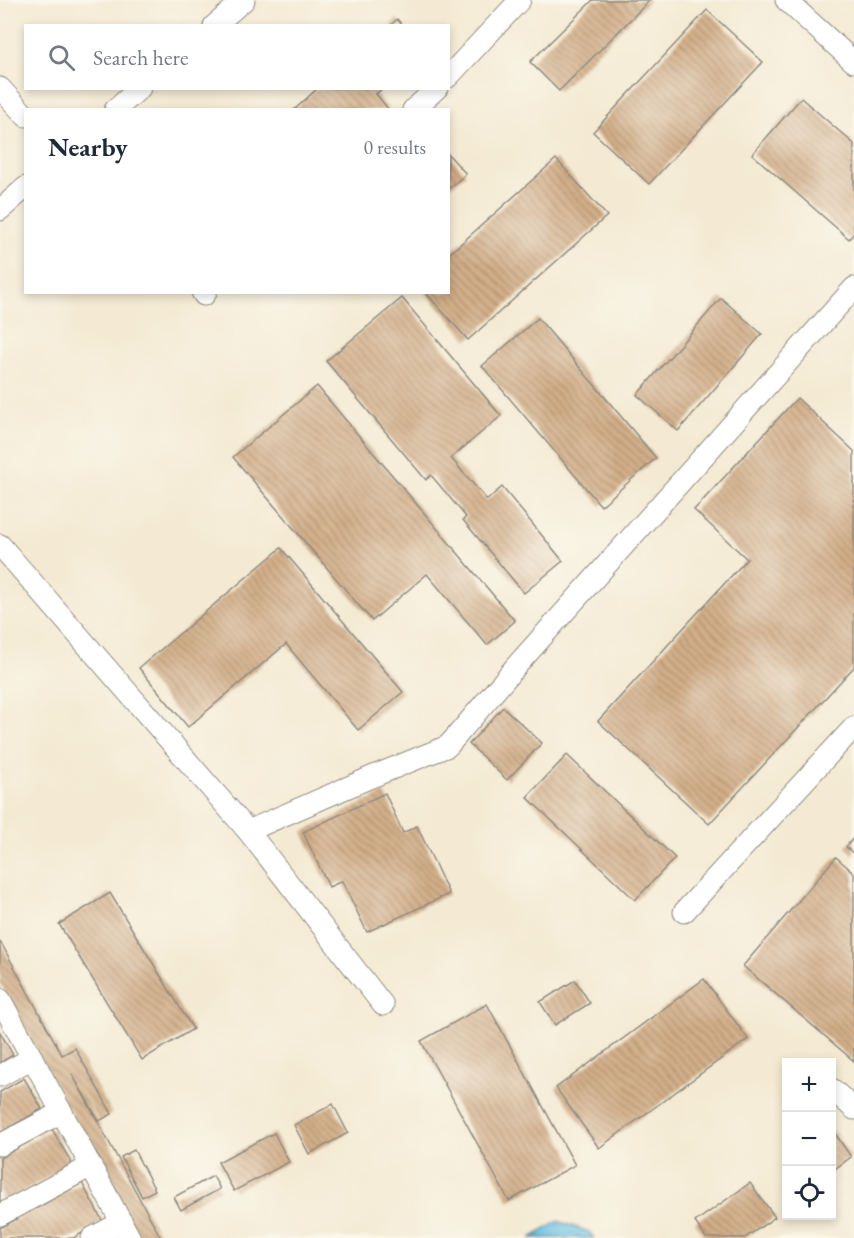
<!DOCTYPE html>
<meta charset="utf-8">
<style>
:root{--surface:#fff;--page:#f6f6f7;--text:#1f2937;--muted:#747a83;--line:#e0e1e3}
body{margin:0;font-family:"EB Garamond",serif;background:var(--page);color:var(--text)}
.controls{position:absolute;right:18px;bottom:18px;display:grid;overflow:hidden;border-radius:0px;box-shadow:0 3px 9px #0003}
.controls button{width:54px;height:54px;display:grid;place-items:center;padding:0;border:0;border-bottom:2px solid var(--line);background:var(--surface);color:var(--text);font:30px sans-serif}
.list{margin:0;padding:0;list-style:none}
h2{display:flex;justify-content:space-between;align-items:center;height:78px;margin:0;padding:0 24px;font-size:26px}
h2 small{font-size:20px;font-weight:400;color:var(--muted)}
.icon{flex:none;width:33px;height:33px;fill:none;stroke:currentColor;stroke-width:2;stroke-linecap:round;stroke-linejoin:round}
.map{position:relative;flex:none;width:854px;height:1238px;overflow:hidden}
.search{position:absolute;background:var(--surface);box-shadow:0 3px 9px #0003;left:24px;top:24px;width:426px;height:66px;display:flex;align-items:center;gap:15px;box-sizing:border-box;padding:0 21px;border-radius:0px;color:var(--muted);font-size:22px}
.panel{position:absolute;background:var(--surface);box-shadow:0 3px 9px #0003;left:24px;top:108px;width:426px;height:186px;border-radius:0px}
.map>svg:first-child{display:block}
</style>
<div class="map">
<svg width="854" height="1238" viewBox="0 0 854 1238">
<defs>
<pattern id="water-ripples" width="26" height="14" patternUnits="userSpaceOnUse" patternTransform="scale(1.5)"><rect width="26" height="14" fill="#65bfe3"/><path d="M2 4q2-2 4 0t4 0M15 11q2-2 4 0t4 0" fill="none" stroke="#539bb8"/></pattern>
<pattern id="building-back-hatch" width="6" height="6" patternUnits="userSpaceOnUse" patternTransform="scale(1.5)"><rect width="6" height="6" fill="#d3af89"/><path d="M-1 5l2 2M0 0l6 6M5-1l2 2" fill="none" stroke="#ab8f70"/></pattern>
</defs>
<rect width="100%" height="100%" fill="#fbf7ec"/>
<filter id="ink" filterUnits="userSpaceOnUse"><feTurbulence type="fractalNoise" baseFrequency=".0167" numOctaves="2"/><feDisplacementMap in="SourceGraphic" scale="12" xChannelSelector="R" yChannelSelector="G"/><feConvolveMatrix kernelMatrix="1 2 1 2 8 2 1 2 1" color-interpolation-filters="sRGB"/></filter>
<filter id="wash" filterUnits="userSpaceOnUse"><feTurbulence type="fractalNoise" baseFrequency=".008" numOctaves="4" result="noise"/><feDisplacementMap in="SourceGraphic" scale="24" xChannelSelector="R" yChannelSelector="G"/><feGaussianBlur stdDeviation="1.35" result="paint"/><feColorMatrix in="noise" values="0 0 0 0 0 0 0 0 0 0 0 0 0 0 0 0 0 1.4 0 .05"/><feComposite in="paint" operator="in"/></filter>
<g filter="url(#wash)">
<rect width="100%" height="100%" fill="#f4ead3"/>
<!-- water -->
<path fill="url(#water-ripples)" stroke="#487587" stroke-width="1.5" d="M558,1221L589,1232L594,1238H531Z"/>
<g id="blocks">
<!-- building -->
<g fill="url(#building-back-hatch)">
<path d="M593,0H650L559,91L530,62Z"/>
<path d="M707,10L763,62L649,184L593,132Z"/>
<path d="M397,19L403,26H390Z"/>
<path d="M318,88H383L376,94L389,110H294Z"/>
<path d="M801,98L854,144V233L849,239L752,154Z"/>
<path d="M448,154L466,174L448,189Z"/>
<path d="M556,159L607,216L468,340L425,292H448V255Z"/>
<path d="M402,298L501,416L451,458L487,500L502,487L563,561L524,593L463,520L466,517L431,475L426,480L326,361Z"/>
<path d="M721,298L762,334L678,431L637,395Z"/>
<path d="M538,318L656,458L601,506L482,366Z"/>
<path d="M317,386L515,621L487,645L427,574L372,621L233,457Z"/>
<path d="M797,398L854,451V667L709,824L598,721L747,559L694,510Z"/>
<path d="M281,548L403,692L358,730L286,644L188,727L139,668Z"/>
<path d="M503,707L542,743L507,780L469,744Z"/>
<path d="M567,755L675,858L635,900L527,797Z"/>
<path d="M385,793L403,833L417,826L449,894L367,932L342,881L329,887L303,832Z"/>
<path d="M854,837V854L846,847Z"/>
<path d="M836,857L854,873V1061L743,966Z"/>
<path d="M110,893L193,1029L142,1060L59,924Z"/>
<path d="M0,941L62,1055L75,1048L112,1114L99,1121L72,1074L161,1238H138L0,983Z"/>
<path d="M704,979L748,1039L599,1148L556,1088Z"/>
<path d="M575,980L590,1003L555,1025L540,1002Z"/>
<path d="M487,1004L575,1165L509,1201L421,1041Z"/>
<path d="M0,1032L13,1055L0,1063Z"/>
<path d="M24,1078L42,1109L0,1133V1092Z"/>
<path d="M333,1104L348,1133L309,1154L294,1125Z"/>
<path d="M52,1129L72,1164L0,1204V1158Z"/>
<path d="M832,1129L851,1157L832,1171Z"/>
<path d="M274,1133L289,1162L234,1191L218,1162Z"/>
<path d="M134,1150L155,1190L142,1197L121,1157Z"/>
<path d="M213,1176L220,1189L181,1210L174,1197Z"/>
<path d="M82,1183L103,1222L73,1238H0V1228Z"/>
<path d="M750,1183L775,1217L745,1238H706L695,1222Z"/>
</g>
</g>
</g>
<g filter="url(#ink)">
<use href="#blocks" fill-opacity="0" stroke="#908a7f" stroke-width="1.5"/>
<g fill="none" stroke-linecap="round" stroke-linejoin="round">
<!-- minor casing -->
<g stroke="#908a7f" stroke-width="23">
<g id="minor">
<path d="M786,0L854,62"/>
<path d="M214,26L244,0"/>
<path d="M448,77L520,0"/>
<path d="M0,88L26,116"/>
<path d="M115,110L140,88"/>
<path d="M413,110L437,88"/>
<path d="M0,210L26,187"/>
<path d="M202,292L204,295L206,292"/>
<path d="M0,545L248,831"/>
<path d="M684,912L854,727"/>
<path d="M0,999L130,1238"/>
<path d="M383,1005L248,831L369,778L448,746L517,665L854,288"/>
<path d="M0,1076L32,1058"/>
<path d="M832,1089L854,1109"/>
<path d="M0,1145L62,1112"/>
<path d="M0,1215L91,1166"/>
<path d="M92,1238L122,1222"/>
</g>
</g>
<!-- minor -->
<use href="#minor" stroke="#fff" stroke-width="21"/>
</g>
</g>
</svg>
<div class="controls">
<button>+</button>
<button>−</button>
<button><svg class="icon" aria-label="locate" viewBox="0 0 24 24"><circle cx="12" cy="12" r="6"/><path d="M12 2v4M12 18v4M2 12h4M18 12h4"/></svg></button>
</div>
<div class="search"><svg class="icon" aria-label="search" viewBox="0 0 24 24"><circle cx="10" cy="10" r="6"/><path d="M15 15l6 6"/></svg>Search here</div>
<section class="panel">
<h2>Nearby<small>0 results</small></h2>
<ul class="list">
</ul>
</section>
</div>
